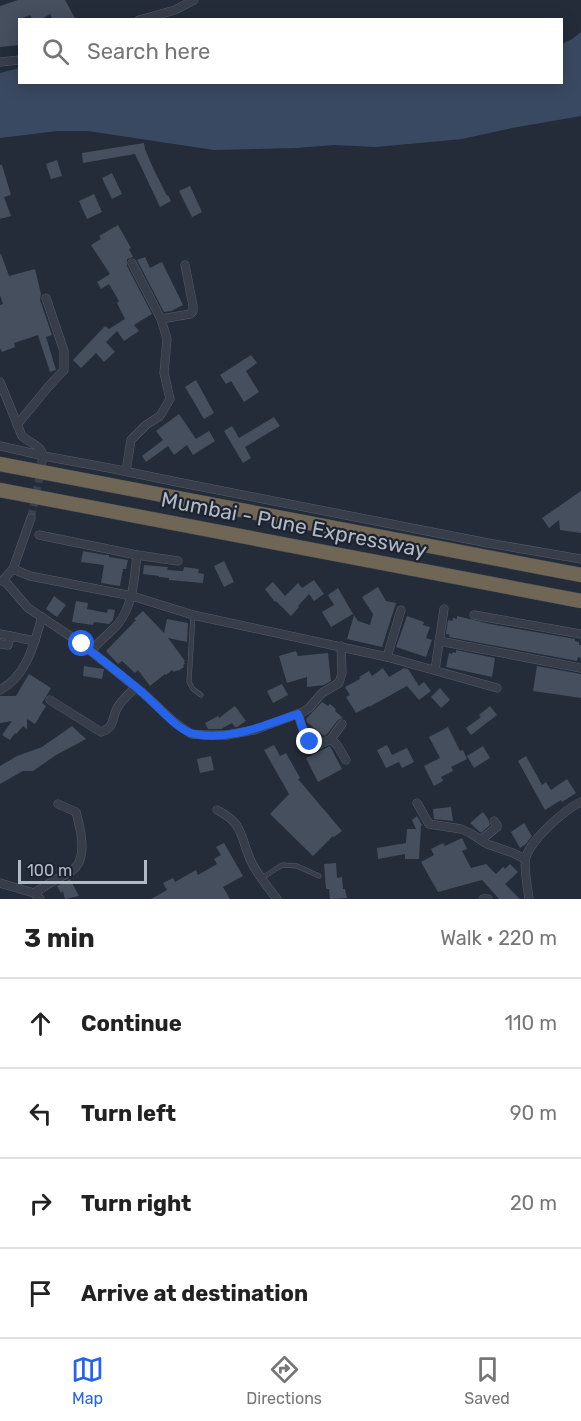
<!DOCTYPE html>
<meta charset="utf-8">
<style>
:root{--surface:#fff;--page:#f6f6f6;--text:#222;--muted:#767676;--line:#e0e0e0;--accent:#2563eb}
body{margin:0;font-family:Rubik,sans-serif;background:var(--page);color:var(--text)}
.scale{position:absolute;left:18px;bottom:15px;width:129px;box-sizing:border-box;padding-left:6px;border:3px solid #b2b9c6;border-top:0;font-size:16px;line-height:21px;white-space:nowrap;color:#b2b9c6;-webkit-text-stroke:4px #1c232f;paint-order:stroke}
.stop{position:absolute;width:18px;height:18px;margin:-14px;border:4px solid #2563eb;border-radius:50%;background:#fff}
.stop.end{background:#2563eb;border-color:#fff;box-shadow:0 2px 6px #0008}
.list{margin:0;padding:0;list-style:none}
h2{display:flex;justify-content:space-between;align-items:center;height:78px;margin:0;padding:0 24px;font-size:26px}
h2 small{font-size:20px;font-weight:400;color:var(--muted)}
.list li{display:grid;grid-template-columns:39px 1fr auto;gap:18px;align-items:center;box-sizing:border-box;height:90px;padding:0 24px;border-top:2px solid var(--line)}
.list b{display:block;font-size:22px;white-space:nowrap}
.list em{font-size:20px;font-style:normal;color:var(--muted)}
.icon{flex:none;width:33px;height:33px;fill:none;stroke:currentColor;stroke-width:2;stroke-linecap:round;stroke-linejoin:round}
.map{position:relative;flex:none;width:581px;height:899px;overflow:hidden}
.search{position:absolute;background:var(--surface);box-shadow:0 3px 15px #0003;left:18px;right:18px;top:18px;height:66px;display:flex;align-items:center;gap:15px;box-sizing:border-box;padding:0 21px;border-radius:0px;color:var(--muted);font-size:22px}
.sheet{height:438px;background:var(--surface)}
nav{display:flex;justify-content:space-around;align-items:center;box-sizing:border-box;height:84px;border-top:2px solid var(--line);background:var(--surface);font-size:16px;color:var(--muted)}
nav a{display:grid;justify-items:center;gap:3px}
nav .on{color:var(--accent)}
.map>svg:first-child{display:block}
</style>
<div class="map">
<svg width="581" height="899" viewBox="0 0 581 899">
<rect width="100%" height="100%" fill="#242c39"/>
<!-- water -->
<path fill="#3a4962" d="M581,32V116L512,128L462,139L376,147L334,145L296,148L214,150L88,131H57L0,138V73L19,68L20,82H562V44L572,39Z"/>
<!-- building -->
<g fill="#454f5e">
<path d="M18,0H65L76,20H53L50,14L40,20H33L30,15L20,19V45L0,47V6Z"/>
<path d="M144,143L145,149L153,168L167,196L168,195L171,201L160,207L135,154L83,163L82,153Z"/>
<path d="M57,160L62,176L51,179L46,164Z"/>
<path d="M0,165H2L11,195L4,197L11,216L0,219Z"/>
<path d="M112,173L122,194L112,199L102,178Z"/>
<path d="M190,186L202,212L192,217L179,191Z"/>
<path d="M94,194L102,212L87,219L79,201Z"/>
<path d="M118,225L131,248L129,249L133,257L127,259V266L152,314L134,325L139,331L124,341L117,331L106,342L115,352L104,362L96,353L81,368L73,360L105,326L109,329L125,319L117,303L119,301L109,284L101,289L97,282L110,274L91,245L101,239L99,236Z"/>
<path d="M0,254H1L9,276L35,269L41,294L40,300L52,335L46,337L56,370L50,372L38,335L14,343L15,347L2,352L0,348V305L3,304L0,295Z"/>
<path d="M145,257L150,268L162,262L183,305L171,311L164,312L137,260Z"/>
<path d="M251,355L257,363L246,371L259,392L244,402L231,381L226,384L220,375Z"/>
<path d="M196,380L214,413L204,419L185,387Z"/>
<path d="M179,414L196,439L209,431L215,441L193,455L187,445L174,455L168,446L146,462L142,456L163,440L156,431Z"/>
<path d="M274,417L280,426L245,447L251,458L243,463L224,431L232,426L239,438Z"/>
<path d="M581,491V533L560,530L559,520L549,528L542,518Z"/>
<path d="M83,551L105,555H109V557L128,560L126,569H123L120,586L101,583L104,565L81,562Z"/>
<path d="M224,561L234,582L224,587L214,566Z"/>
<path d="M144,565L168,567L167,570L183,571L184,567L199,569L198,573L204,574L203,583L169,580V578L159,577V576L143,574Z"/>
<path d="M314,580L324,594L314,601L309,594L298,606L299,607L291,616L276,601L275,602L265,589L273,582L285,596L298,583L302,588Z"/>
<path d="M378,587L386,601L396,603L382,647L347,639L354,615L358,621L370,625L373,614L362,597Z"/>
<path d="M338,588L353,614L331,627L322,612L334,605L328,595Z"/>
<path d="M54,596L66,605L57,617L46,609Z"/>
<path d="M76,601L88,603L87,609L107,613L108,609L115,610L113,620L109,624L94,622L93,625L72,622Z"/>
<path d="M143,611L164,633L167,619L188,623L187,642L168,638L185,661L184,662L185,664L183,665L184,667L178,671V670L174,672L172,670L166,675L165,674L150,686L138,670L135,673L122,661L118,664L106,651L136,620L134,619Z"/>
<path d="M407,616L424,622L423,625L430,627L426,638L432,640L426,657L396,647Z"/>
<path d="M457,616L490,624L575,639V641L579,642V645H581V658L578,657L577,661L449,637L450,635L446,634L448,620L452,621L453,618L457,619Z"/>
<path d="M456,650L495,658L492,677L446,667L449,653L452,654L453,652L456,653Z"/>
<path d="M296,651L298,656L328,653L331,681L324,685L307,687V677L287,683L279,656Z"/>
<path d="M84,666L104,669L102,679L83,676Z"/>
<path d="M537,666L581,674V698L533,691Z"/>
<path d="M383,668L389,677L404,668L408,669L419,686L424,682L431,691L419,700L407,686L369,707V706L356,713L346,697L350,695L345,687L360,679L359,677L369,671L372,676Z"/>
<path d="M29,674L51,688L42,703L46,706L35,724L27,719V729L23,726L16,734L15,733L10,740L2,735L12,721L0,723V696H16Z"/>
<path d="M282,684L288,695L273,703L267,691Z"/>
<path d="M440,688L450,700L441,708L431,697Z"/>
<path d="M322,702L328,706L330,704L336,709L335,711L343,718L338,720L327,734L324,736L307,722L306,719Z"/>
<path d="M235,706L246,721L237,727H235L232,723L221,729H208L205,723L218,716L219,718Z"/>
<path d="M490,706L497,715L471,735L466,728L481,717L479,715Z"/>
<path d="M72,726L86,739L56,755L33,771H23L0,784V766L17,756L42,747Z"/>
<path d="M448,727L460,751L463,750L467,759L451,767L453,771L441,777L443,781L434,786L424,766L440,758L429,737Z"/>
<path d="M274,745L280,756L286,753L300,778L298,779L342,831L334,837L333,836L313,856L270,814L289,794L264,750Z"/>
<path d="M387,745L392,755L407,748L414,762L402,768L399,762L386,768L377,750Z"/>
<path d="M330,746L342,769L318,782L306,758Z"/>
<path d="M483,746L490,758L474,768L467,756Z"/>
<path d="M211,756L214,770L200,773L197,759Z"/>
<path d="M526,756L542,785L546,782L551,790L567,779L576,793L562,802L561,800L545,810L518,761Z"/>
<path d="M451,807L453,821L434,819L433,809Z"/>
<path d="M483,812L488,819L490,825L481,833L470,823Z"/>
<path d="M417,816L422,825L421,826L419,859H405V854L378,859L377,848L406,843L407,829H416L412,820Z"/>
<path d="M524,823L532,836L526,844L520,848L511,832Z"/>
<path d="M462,838L467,849L462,851L471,868L486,864L496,874L503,867L505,869L510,864L518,872L505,884L520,899H499L482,880L438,892L421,862L434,855L431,849L443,843L445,846Z"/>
<path d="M224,843L243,876L223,887L230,899H151L167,890L163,883L173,878L175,882L196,870L198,875L217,864L214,859L221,855L216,847Z"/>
<path d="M336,863L337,878L342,877L343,889H345L347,898L330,899L329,889H326L324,864Z"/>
<path d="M70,879L79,896L65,899L63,891L61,893L57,886Z"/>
</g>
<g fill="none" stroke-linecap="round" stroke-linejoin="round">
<!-- street-tunnel -->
<path stroke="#39414e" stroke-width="8" stroke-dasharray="8 4" stroke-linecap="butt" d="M31,518L41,470"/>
<!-- lane casing -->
<g stroke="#555c68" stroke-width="5">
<g id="lane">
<path d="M193,615L189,682L193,689L201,695"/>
<path d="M262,878L282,865L297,866L319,876"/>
</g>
</g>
<!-- street casing -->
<g stroke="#555c68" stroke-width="9">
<g id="street">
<path d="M139,20L175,10L194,0"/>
<path d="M0,62L20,60"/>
<path d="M132,263L161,319"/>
<path d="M0,382L22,436C32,445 46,446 42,462"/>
<path d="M17,425L48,387L64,370V351L46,298"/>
<path d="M0,446L44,456L109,468L182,483L488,543L581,559"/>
<path d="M126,471L131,440L146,425L160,416L170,399L164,373L167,339L161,319L190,314L193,311V306L185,265"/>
<path d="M39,535L137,555C134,578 134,604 118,624C110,633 99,641 91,651"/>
<path d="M137,555L178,561"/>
<path d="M13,569L30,576L132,596L193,615L387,657L497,688"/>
<path d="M4,580L28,608L82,644L143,693L172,720L191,734L205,735H227L254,730L303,712L309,708L322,693L339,683L342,673L341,646"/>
<path d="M2,581L13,569L31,518"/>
<path d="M474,615L581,634"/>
<path d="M0,634L35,641"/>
<path d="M439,641L581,668"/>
<path d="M0,644L8,645L10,636"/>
<path d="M387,657L401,610"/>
<path d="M435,670L444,609"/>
<path d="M0,690C27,676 34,644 42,617"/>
<path d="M50,700L101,732C116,728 111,716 119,705C123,699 130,693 135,688"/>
<path d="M298,714C303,728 303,740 318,745L331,739L342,724"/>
<path d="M331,739L337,745L346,760"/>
<path d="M417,803L429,824L461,829L470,833L487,844L513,853L525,859"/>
<path d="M217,810C243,823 240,835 250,859C256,873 268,887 277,899"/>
<path d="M481,840L497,827V825L494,821"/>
<path d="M0,883L34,893L40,899"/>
<path d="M34,893C41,889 48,884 55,880C63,875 73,873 78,864C86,850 80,827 76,812L58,804"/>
<path d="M483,899H488"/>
<path d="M529,899C528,889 523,866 526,857C531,840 565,809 581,802"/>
</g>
</g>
<!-- highway casing -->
<g stroke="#424955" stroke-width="15">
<g id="highway">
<path d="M0,464L581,575"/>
<path d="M0,490L581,601"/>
</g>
</g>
<!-- lane -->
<use href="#lane" stroke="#373e4a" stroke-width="4"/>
<!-- street -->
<use href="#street" stroke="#373e4a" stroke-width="8"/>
<!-- highway -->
<use href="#highway" stroke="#6f6655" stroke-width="14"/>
</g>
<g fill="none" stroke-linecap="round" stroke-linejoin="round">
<!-- route -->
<path stroke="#2563eb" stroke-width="8" d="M82,644C103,661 124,677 144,694C157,705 178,731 194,734C231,741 264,725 298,714L306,739L310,742"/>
</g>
<g text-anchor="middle" stroke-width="4.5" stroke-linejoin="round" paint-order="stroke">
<!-- street labels -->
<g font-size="21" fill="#b2b9c6" stroke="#1c232f">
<text transform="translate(294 525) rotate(11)" y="7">Mumbai - Pune Expressway</text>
</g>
</g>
</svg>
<div class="scale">100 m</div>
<div class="stop" style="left:82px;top:644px"></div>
<div class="stop end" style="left:310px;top:742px"></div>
<div class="search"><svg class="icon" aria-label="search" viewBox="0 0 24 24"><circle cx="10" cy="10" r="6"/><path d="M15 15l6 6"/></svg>Search here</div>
</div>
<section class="sheet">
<h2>3 min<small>Walk · 220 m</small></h2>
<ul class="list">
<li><svg class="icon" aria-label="ahead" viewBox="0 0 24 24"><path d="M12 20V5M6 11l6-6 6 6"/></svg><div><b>Continue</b></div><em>110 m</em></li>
<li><svg class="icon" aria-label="left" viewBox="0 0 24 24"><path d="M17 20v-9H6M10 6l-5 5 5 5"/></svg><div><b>Turn left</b></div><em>90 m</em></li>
<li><svg class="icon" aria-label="right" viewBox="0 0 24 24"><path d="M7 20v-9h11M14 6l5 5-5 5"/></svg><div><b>Turn right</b></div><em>20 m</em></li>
<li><svg class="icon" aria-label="arrive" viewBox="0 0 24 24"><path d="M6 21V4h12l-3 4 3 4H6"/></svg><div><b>Arrive at destination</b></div></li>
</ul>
</section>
<nav>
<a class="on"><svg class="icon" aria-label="map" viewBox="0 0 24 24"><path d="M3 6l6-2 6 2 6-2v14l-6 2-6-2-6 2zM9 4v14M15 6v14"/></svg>Map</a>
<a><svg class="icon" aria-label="directions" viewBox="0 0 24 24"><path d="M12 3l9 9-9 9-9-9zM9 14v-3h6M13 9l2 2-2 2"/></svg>Directions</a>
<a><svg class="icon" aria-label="saved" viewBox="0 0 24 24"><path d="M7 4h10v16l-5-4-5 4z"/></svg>Saved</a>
</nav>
